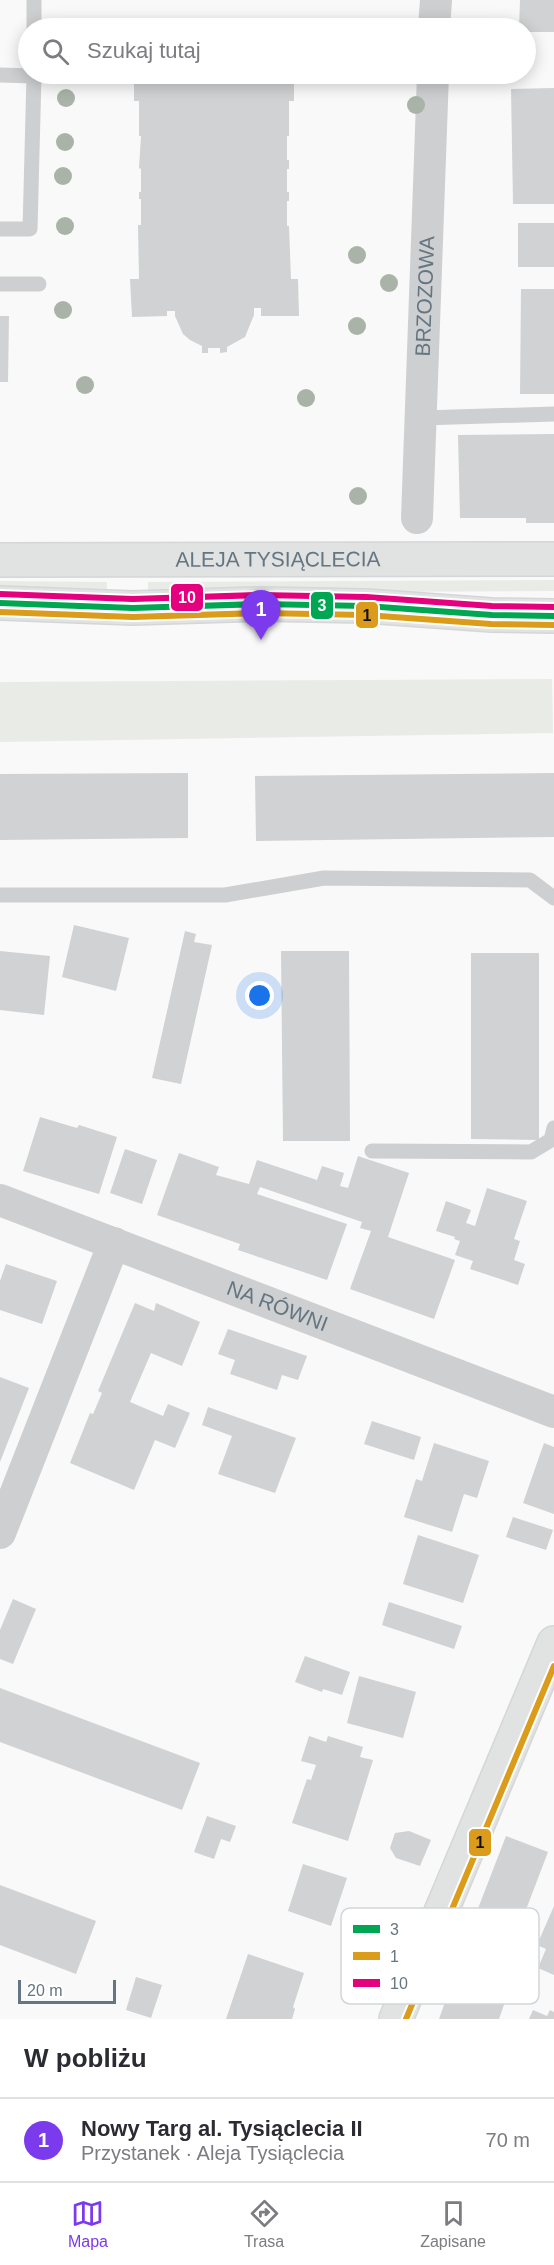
<!DOCTYPE html>
<html lang="pl">
<meta charset="utf-8">
<style>
:root{--surface:#fff;--page:#f7f7f7;--text:#2b2b33;--muted:#7c7c81;--line:#e1e1e2;--accent:#7c3aed}
body{margin:0;font-family:Helvetica,sans-serif;background:var(--page);color:var(--text)}
.scale{position:absolute;left:18px;bottom:15px;width:98px;box-sizing:border-box;padding-left:6px;border:3px solid #657683;border-top:0;font-size:16px;line-height:21px;white-space:nowrap;color:#657683;-webkit-text-stroke:4px #fff;paint-order:stroke}
.you{position:absolute;left:260px;top:996px;width:21px;height:21px;margin:-15px;border:4px solid #fff;border-radius:50%;background:#1a73e8;box-shadow:0 0 0 9px #1a73e833}
.badge{display:grid;place-items:center;width:39px;height:39px;border-radius:50%;background:var(--accent);color:#fff;font-size:20px;font-weight:700}
.pin{position:absolute;translate:-50% -50px;filter:drop-shadow(0 2px 3px #0008)}
.pin::after{content:'';position:absolute;top:32px;width:21px;height:18px;background:inherit;clip-path:polygon(0 0,100% 0,50% 100%)}
.list{margin:0;padding:0;list-style:none}
h2{display:flex;justify-content:space-between;align-items:center;height:78px;margin:0;padding:0 24px;font-size:26px}
h2 small{font-size:20px;font-weight:400;color:var(--muted)}
.list li{display:grid;grid-template-columns:39px 1fr auto;gap:18px;align-items:center;box-sizing:border-box;height:84px;padding:0 24px;border-top:2px solid var(--line)}
.list b{display:block;font-size:22px;white-space:nowrap}
.list p{margin:0;font-size:20px;white-space:nowrap;color:var(--muted)}
.list em{font-size:20px;font-style:normal;color:var(--muted)}
.icon{flex:none;width:33px;height:33px;fill:none;stroke:currentColor;stroke-width:2;stroke-linecap:round;stroke-linejoin:round}
.map{position:relative;flex:none;width:554px;height:2019px;overflow:hidden}
.search{position:absolute;background:var(--surface);box-shadow:0 3px 15px #0003;left:18px;right:18px;top:18px;height:66px;display:flex;align-items:center;gap:15px;box-sizing:border-box;padding:0 21px;border-radius:33px;color:var(--muted);font-size:22px}
.sheet{height:162px;background:var(--surface)}
nav{display:flex;justify-content:space-around;align-items:center;box-sizing:border-box;height:84px;border-top:2px solid var(--line);background:var(--surface);font-size:16px;color:var(--muted)}
nav a{display:grid;justify-items:center;gap:3px}
nav .on{color:var(--accent)}
.map>svg:first-child{display:block}
</style>
<div class="map">
<svg width="554" height="2019" viewBox="0 0 554 2019">
<rect width="100%" height="100%" fill="#f9f9f9"/>
<!-- green -->
<g fill="#e8ebe6">
<path d="M554,580V591L148,593V582Z"/>
<path d="M0,581L107,582V589L0,588Z"/>
<path d="M552,679L553,733L0,742V682Z"/>
</g>
<!-- building -->
<g fill="#d0d2d3">
<path d="M520,0H554V32H526V28H519Z"/>
<path d="M134,74H162V79H173V74H254V79H265V74H294V101H289V136H287V160H289V169H287V192H289V201H287V226H289L291,279H298L299,316H261V308H254V315L245,337L227,347V352L220,353V348H208V353H202V346L190,340L183,334L175,316V311H167V316L132,317L130,279H139L138,225H141V199H139V192H141V169L139,168L141,136H139V101H134Z"/>
<path d="M554,88V204H513L511,89Z"/>
<rect x="518" y="223" width="36" height="44"/>
<path d="M521,289H554V394H520Z"/>
<path d="M0,316H9L8,382H0Z"/>
<path d="M554,434V523H526V518H460L458,435Z"/>
<path d="M188,773V838L0,840V774Z"/>
<path d="M554,773V837L256,841L255,776Z"/>
<path d="M74,925L129,938L116,991L62,977Z"/>
<path d="M185,931L196,934L194,942L212,945L181,1084L152,1078Z"/>
<path d="M0,951L50,956L44,1015L0,1010Z"/>
<path d="M281,951H349L350,1141H283Z"/>
<path d="M471,953H539V1140L471,1139Z"/>
<path d="M40,1117L77,1128L79,1125L117,1137L99,1194L23,1171Z"/>
<path d="M125,1149L157,1160L142,1204L110,1193Z"/>
<path d="M179,1153L219,1167L216,1175L249,1184L257,1160L317,1180L322,1166L344,1173L340,1186L348,1188L358,1156L409,1173L388,1237L455,1260L434,1319L350,1289L371,1231L360,1228L362,1222L260,1187L257,1194L347,1224L327,1280L238,1250L240,1244L157,1215Z"/>
<path d="M487,1188L527,1201L514,1239L520,1241L514,1260L525,1264L518,1285L470,1269L473,1261L455,1255L460,1241L454,1239L455,1237L436,1231L446,1201L471,1210L466,1223L475,1226Z"/>
<path d="M6,1264L57,1281L42,1324L0,1310V1281Z"/>
<path d="M135,1303L154,1311L156,1303L200,1322L182,1366L151,1353L130,1402L163,1416L168,1404L190,1413L175,1448L155,1440L134,1490L70,1463L90,1413L93,1414L102,1393L98,1391Z"/>
<path d="M228,1329L307,1356L298,1380L282,1375L277,1390L230,1374L235,1360L218,1354Z"/>
<path d="M0,1377L29,1388L0,1462Z"/>
<path d="M208,1407L296,1438L275,1493L218,1474L232,1436L202,1425Z"/>
<path d="M372,1421L421,1437L414,1460L364,1444Z"/>
<path d="M434,1443L489,1461L477,1498L464,1494L452,1532L404,1517L416,1479L422,1481Z"/>
<path d="M544,1443L554,1447V1514L523,1503Z"/>
<path d="M513,1517L553,1530L546,1550L506,1537Z"/>
<path d="M418,1535L479,1555L463,1603L403,1584Z"/>
<path d="M13,1599L36,1609L13,1664L0,1659V1630Z"/>
<path d="M389,1602L462,1626L454,1649L382,1625Z"/>
<path d="M305,1656L350,1672L342,1695L323,1689L322,1692L295,1682Z"/>
<path d="M359,1676L416,1692L403,1738L347,1723Z"/>
<path d="M0,1688L200,1763L182,1810L0,1742Z"/>
<path d="M309,1736L326,1742L328,1736L363,1747L360,1757L373,1760L348,1841L292,1823L307,1779L311,1780L316,1765L301,1761Z"/>
<path d="M207,1816L236,1826L230,1842L221,1839L214,1859L194,1852Z"/>
<path d="M409,1831L431,1840L420,1866L396,1858L390,1848L395,1833Z"/>
<path d="M506,1836L548,1852L519,1928L477,1911Z"/>
<path d="M303,1864L347,1878L331,1926L288,1911Z"/>
<path d="M0,1885L96,1921L76,1974L0,1945Z"/>
<path d="M554,1906V1975L538,1968L546,1949L537,1945Z"/>
<path d="M248,1954L304,1973L293,2007L295,2009L292,2019H226Z"/>
<path d="M461,1957L514,1976L499,2019H439Z"/>
<path d="M136,1977L162,1985L151,2018L126,2010Z"/>
<path d="M533,2010L547,2016L550,2010L554,2012V2019H529Z"/>
</g>
<g fill="none" stroke-linecap="round" stroke-linejoin="round">
<!-- secondary casing -->
<g stroke="#d5d6d7" stroke-width="36">
<path id="secondary" d="M396,2019L554,1643"/>
</g>
<!-- primary casing -->
<g stroke="#d5d6d7" stroke-width="36">
<g id="primary">
<path id="s3" d="M0,560L554,559"/>
<path d="M0,603L133,608L260,604L366,606L492,615L554,616"/>
</g>
</g>
<!-- lane -->
<g stroke="#cecfd0" stroke-width="15">
<path d="M34,0V28"/>
<path d="M0,75L34,76V74"/>
<path d="M0,229H30L34,76"/>
<path d="M0,284H39"/>
<path d="M422,418L554,414"/>
<path d="M0,895H225L324,878L530,880L554,898"/>
<path d="M372,1151L531,1152L551,1140L554,1128"/>
</g>
<!-- street -->
<g stroke="#cecfd0" stroke-width="32">
<path d="M434,28L436,0"/>
<path id="s1" d="M417,518L433,74"/>
<path id="s2" d="M0,1200L554,1412"/>
<path d="M0,1533L114,1243"/>
</g>
<!-- secondary -->
<use href="#secondary" stroke="#e1e2e2" stroke-width="33"/>
<!-- primary -->
<use href="#primary" stroke="#e1e2e2" stroke-width="33"/>
<!-- bus-1 casing -->
<g stroke="#fff" stroke-width="10">
<path id="bus-1" d="M0,603L133,608L260,604L366,606L492,615L554,616"/>
</g>
<!-- bus-2 casing -->
<g stroke="#fff" stroke-width="10">
<g id="bus-2">
<path d="M0,612L133,617L260,613L366,615L491,624L554,625"/>
<path d="M406,2019L554,1666"/>
</g>
</g>
<!-- bus-3 casing -->
<g stroke="#fff" stroke-width="10">
<path id="bus-3" d="M0,594L133,599L260,595L366,597L492,606L554,607"/>
</g>
<!-- bus-1 -->
<use href="#bus-1" stroke="#00a651" stroke-width="6"/>
<!-- bus-2 -->
<use href="#bus-2" stroke="#da9c1a" stroke-width="6"/>
<!-- bus-3 -->
<use href="#bus-3" stroke="#e5007d" stroke-width="6"/>
</g>
<!-- trees -->
<g fill="#a9b3a7">
<circle cx="66" cy="98" r="9"/>
<circle cx="416" cy="105" r="9"/>
<circle cx="65" cy="142" r="9"/>
<circle cx="63" cy="176" r="9"/>
<circle cx="65" cy="226" r="9"/>
<circle cx="357" cy="255" r="9"/>
<circle cx="389" cy="283" r="9"/>
<circle cx="63" cy="310" r="9"/>
<circle cx="357" cy="326" r="9"/>
<circle cx="85" cy="385" r="9"/>
<circle cx="306" cy="398" r="9"/>
<circle cx="358" cy="496" r="9"/>
</g>
<g text-anchor="middle" stroke-width="6" stroke-linejoin="round" paint-order="stroke">
<!-- street labels -->
<g font-size="21" fill="#657683" stroke="#fff">
<text dy="7" stroke="none"><textPath href="#s1" startOffset="222">BRZOZOWA</textPath></text>
<text dy="7" stroke="none"><textPath href="#s3" startOffset="278">ALEJA TYSIĄCLECIA</textPath></text>
<text dy="7" stroke="none"><textPath href="#s2" startOffset="297">NA RÓWNI</textPath></text>
</g>
</g>
<!-- legend -->
<rect x="341" y="1908" width="198" height="96" rx="9" fill="#fff" stroke="#d1d6da" stroke-width="1.5"/>
<rect x="353" y="1925" width="27" height="8" fill="#00a651"/>
<rect x="353" y="1952" width="27" height="8" fill="#da9c1a"/>
<rect x="353" y="1979" width="27" height="8" fill="#e5007d"/>
<g font-size="16" fill="#657683">
<text x="390" y="1935">3</text>
<text x="390" y="1962">1</text>
<text x="390" y="1989">10</text>
</g>
<g stroke="#fff" stroke-width="2">
<rect x="170" y="583" width="34" height="29" rx="6" fill="#e5007d"/>
<rect x="310" y="591" width="24" height="29" rx="6" fill="#00a651"/>
<rect x="355" y="601" width="24" height="28" rx="6" fill="#da9c1a"/>
<rect x="468" y="1828" width="24" height="29" rx="6" fill="#da9c1a"/>
</g>
<g font-size="16" text-anchor="middle" font-weight="bold" fill="#fff">
<text x="187" y="603">10</text>
<text x="322" y="611">3</text>
</g>
<g font-size="16" text-anchor="middle" font-weight="bold" fill="#111">
<text x="367" y="621">1</text>
<text x="480" y="1848">1</text>
</g>
</svg>
<div class="scale">20 m</div>
<div class="you"></div>
<div class="pin badge" style="left:261px;top:640px">1</div>
<div class="search"><svg class="icon" aria-label="search" viewBox="0 0 24 24"><circle cx="10" cy="10" r="6"/><path d="M15 15l6 6"/></svg>Szukaj tutaj</div>
</div>
<section class="sheet">
<h2>W pobliżu<small></small></h2>
<ul class="list">
<li><span class="badge">1</span><div><b>Nowy Targ al. Tysiąclecia II</b><p>Przystanek · Aleja Tysiąclecia</p></div><em>70 m</em></li>
</ul>
</section>
<nav>
<a class="on"><svg class="icon" aria-label="map" viewBox="0 0 24 24"><path d="M3 6l6-2 6 2 6-2v14l-6 2-6-2-6 2zM9 4v14M15 6v14"/></svg>Mapa</a>
<a><svg class="icon" aria-label="directions" viewBox="0 0 24 24"><path d="M12 3l9 9-9 9-9-9zM9 14v-3h6M13 9l2 2-2 2"/></svg>Trasa</a>
<a><svg class="icon" aria-label="saved" viewBox="0 0 24 24"><path d="M7 4h10v16l-5-4-5 4z"/></svg>Zapisane</a>
</nav>
